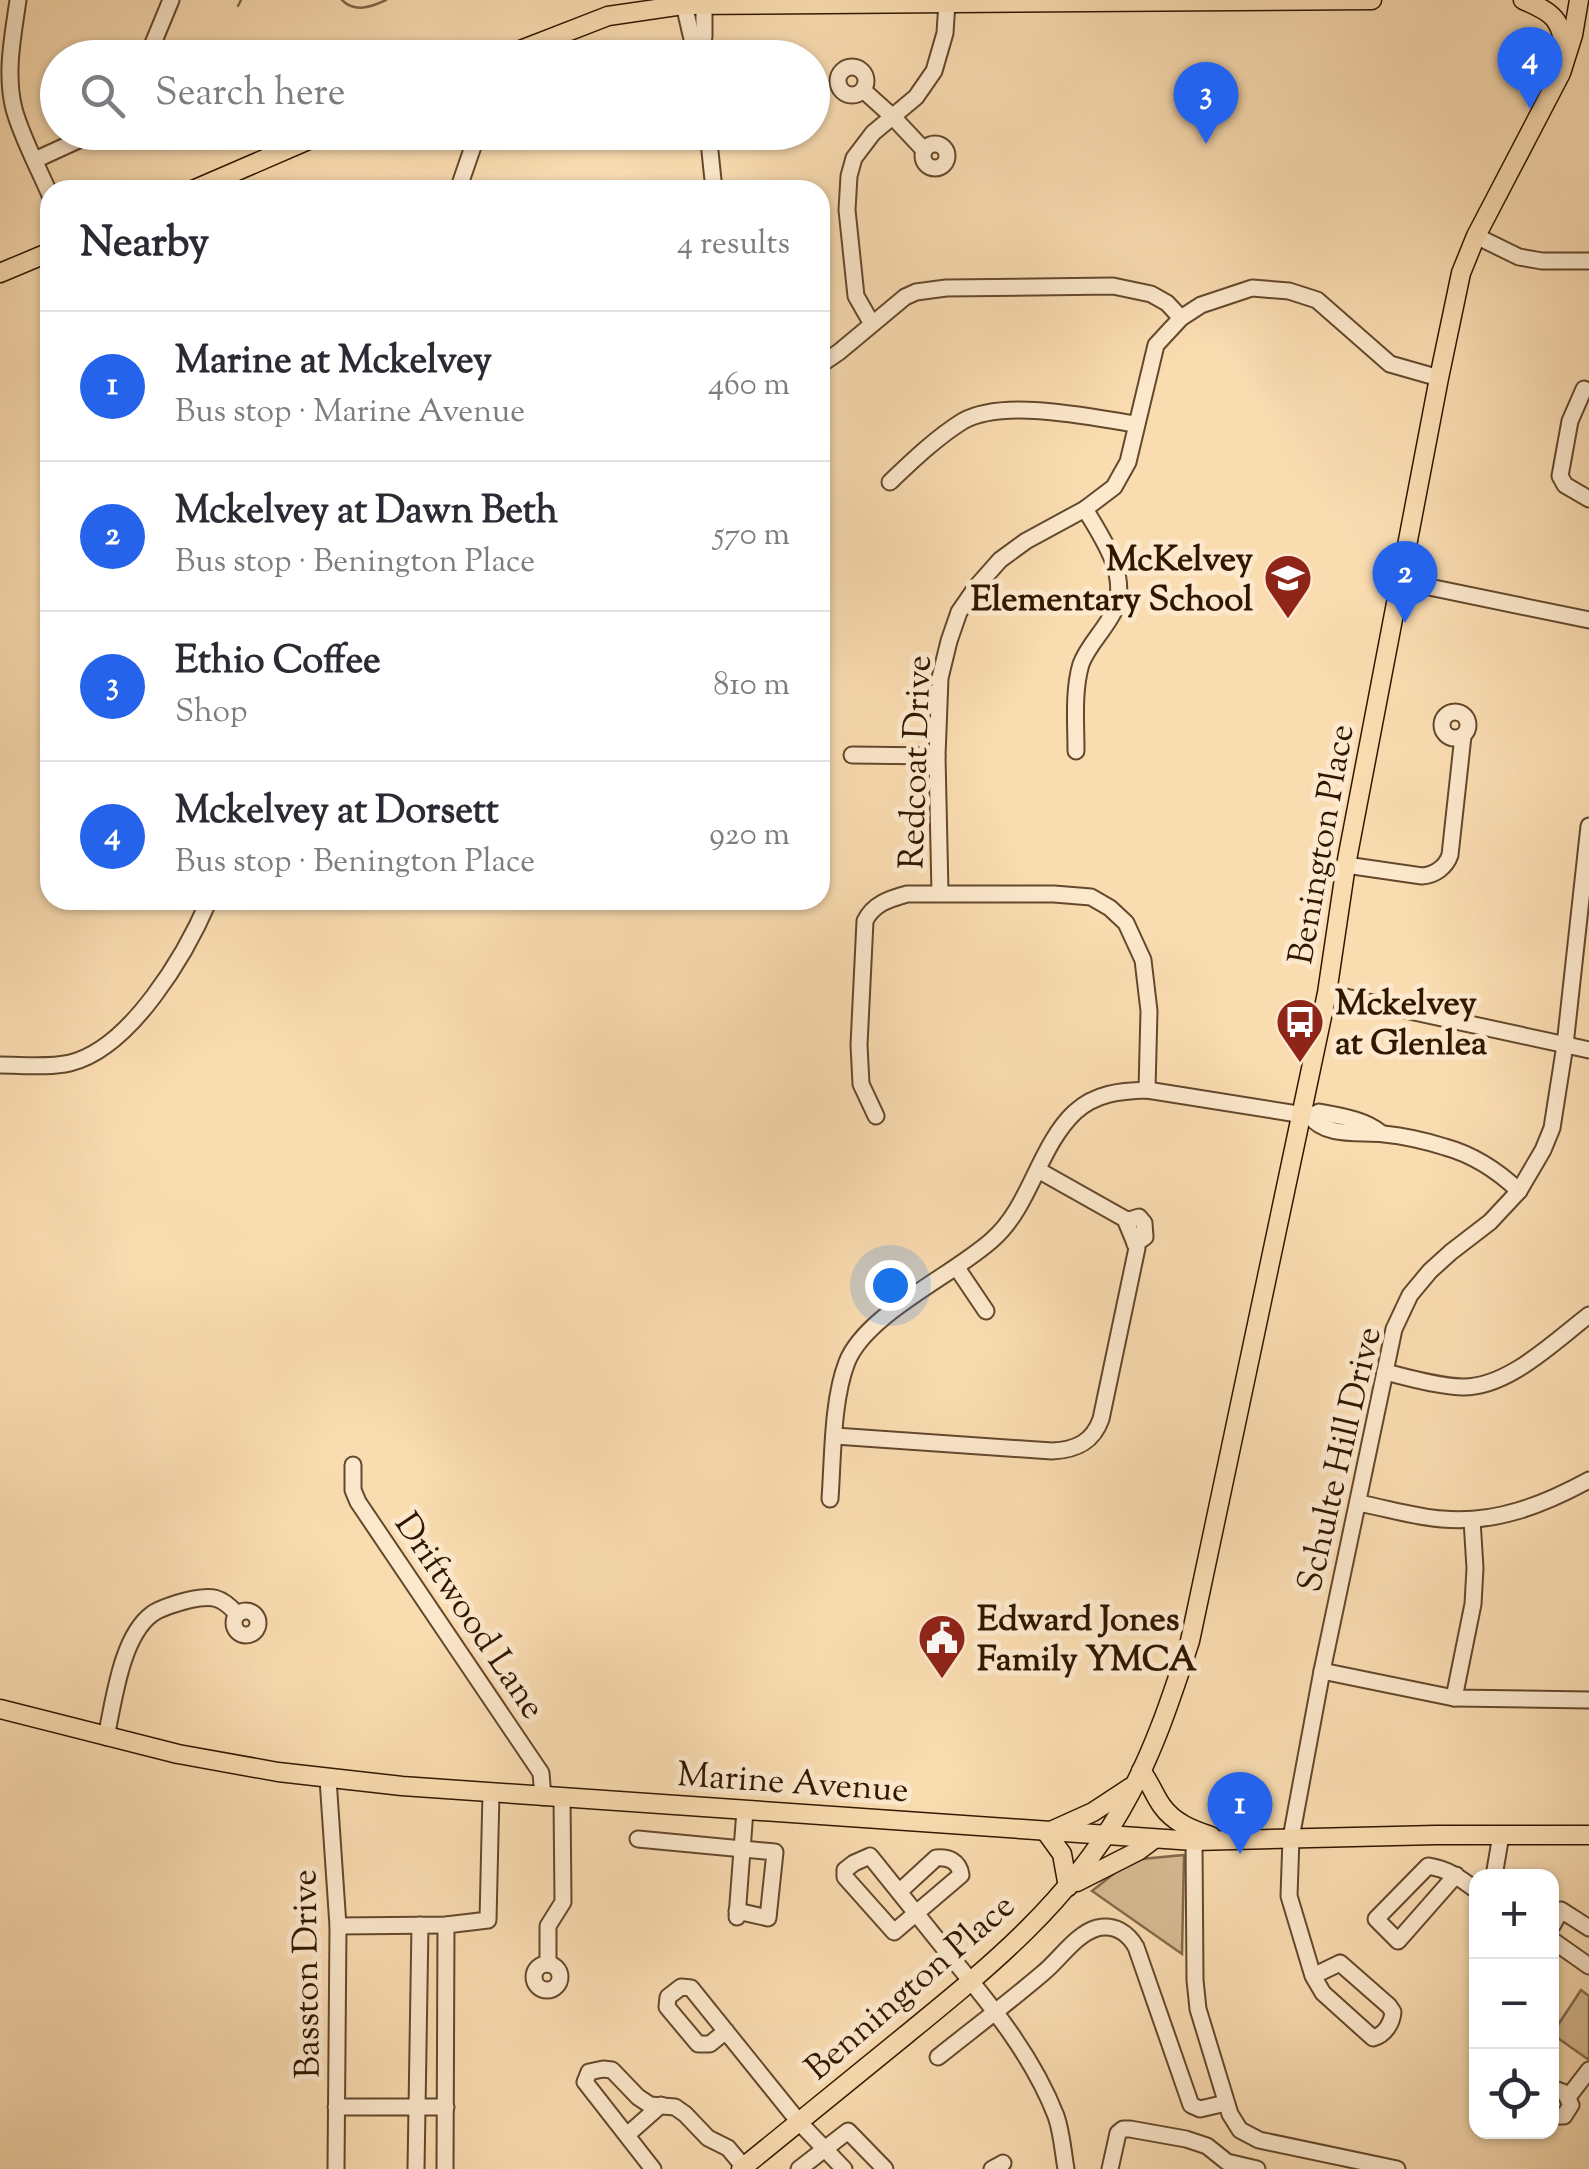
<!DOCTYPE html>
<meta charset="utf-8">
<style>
:root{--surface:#fff;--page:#f7f7f7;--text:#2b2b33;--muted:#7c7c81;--line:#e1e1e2;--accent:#2563eb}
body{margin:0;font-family:"Sorts Mill Goudy",serif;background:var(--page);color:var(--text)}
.controls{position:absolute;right:30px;bottom:30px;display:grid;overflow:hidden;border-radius:20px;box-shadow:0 2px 8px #0004}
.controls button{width:90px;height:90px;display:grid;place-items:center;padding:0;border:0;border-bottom:2px solid var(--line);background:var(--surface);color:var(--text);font:50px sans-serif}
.you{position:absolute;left:890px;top:1285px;width:35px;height:35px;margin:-25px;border:8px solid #fff;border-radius:50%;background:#1a73e8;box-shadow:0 0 0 15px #1a73e833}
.badge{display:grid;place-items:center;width:65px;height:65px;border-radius:50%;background:var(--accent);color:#fff;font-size:32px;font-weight:700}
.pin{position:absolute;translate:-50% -82px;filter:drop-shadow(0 2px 5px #0008)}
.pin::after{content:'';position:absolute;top:52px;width:35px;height:30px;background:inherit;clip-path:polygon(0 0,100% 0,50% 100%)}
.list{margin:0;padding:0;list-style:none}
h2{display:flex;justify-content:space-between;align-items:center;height:130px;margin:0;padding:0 40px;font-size:42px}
h2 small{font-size:32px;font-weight:400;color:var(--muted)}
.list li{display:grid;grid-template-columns:65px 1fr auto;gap:30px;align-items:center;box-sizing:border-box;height:150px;padding:0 40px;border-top:2px solid var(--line)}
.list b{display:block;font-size:38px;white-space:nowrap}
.list p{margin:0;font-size:32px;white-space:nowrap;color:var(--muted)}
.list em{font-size:32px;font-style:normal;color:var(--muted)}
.icon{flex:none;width:55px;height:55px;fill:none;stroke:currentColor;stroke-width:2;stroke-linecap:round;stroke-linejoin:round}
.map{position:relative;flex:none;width:1589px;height:2169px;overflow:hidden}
.search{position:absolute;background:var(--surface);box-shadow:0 2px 8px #0004;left:40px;top:40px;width:790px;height:110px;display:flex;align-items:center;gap:25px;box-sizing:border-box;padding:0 35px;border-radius:55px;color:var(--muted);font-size:38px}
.panel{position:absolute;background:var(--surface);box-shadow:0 2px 8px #0004;left:40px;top:180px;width:790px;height:730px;border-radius:30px}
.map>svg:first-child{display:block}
</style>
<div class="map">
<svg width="1589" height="2169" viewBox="0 0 1589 2169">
<rect width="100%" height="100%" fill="#fadcb1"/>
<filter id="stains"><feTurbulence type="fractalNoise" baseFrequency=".002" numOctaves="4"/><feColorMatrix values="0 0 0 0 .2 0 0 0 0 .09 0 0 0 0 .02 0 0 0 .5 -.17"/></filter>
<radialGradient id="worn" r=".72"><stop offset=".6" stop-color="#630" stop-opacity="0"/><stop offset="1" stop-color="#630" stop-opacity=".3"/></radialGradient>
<!-- park -->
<g fill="#d8bb93" stroke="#85694a" stroke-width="2.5">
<path d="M1184,1855L1182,1954L1092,1891L1131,1860Z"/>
<path d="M1581,1990L1589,1996V2060L1552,2034Z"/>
</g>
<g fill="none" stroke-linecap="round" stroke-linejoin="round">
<!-- stream -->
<g stroke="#816546" stroke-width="2.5">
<path d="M342,0C355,13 371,7 386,0"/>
<path d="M238,6L241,0"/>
</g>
<!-- minor casing -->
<g stroke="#64482c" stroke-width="19">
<g id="minor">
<path d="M18,0C13,36 5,73 14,109C22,138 38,167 50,195"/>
<path d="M683,0L692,39L698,44L700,58"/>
<path d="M698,44L704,37V0"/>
<path d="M147,58L171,0"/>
<circle cx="852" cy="81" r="14"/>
<path d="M863,90L893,117L924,150"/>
<path d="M708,132L714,190"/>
<circle cx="935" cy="156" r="12"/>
<path d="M35,160L96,132"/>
<path d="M458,190L478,132"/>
<path d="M1476,236L1519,257L1542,261H1589"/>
<path d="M872,324L856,296L847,210L849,176L854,158L873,133L916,97L934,71L945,33L947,2"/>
<path d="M820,365L839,352L905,297L916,292L946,288L1113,286L1151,294L1167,303L1181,318"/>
<path d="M1584,389L1570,421L1560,476L1565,485L1589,499"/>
<path d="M890,482C912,461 937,437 963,421C1004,398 1090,417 1135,424"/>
<path d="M1400,581L1589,620"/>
<circle cx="1455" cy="725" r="13"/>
<path d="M1076,751C1076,723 1073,691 1081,664C1088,645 1105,630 1114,611C1130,576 1102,538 1085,509"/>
<path d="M852,755L937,756"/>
<path d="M1346,865L1422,876C1435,875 1446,867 1450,855L1463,736"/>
<path d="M940,893L937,756L940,678L949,641L959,612L977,586L1000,560L1026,541L1085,509L1114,487L1128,462L1156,345L1181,318L1201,305L1252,288L1289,291L1317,300L1390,364L1439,378"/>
<path d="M1327,993L1589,1050"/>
<path d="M0,1065C23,1065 48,1068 70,1063C131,1048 186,954 209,900"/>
<path d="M876,1116L861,1084L859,1045L865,921C873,904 889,899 907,894H1054L1091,897L1110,908L1126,923L1143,960L1149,1011L1147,1090"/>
<path d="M1310,1116C1326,1138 1360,1131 1384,1134C1404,1136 1426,1141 1445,1147C1474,1155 1498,1171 1519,1191"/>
<path d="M1126,1221L1139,1217L1144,1223L1145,1237L1135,1244"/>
<path d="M957,1268L986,1311"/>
<path d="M1385,1372C1410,1378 1436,1386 1462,1387C1508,1388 1555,1341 1589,1315"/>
<path d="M835,1436L1052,1451C1076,1450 1093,1442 1101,1419L1137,1248L1125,1219L1038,1170"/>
<path d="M353,1465V1490L358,1502L541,1773L543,1797"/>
<path d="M830,1499C833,1458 832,1400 847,1362C866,1314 952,1276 992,1240C1031,1206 1038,1147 1075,1112C1096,1093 1120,1091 1147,1090L1310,1116L1319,1112C1340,1116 1364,1119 1381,1133"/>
<path d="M1358,1503C1386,1508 1414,1517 1442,1519C1495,1524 1543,1505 1589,1480"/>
<circle cx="246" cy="1623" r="12"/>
<path d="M1322,1671L1454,1698L1589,1700"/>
<path d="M1454,1698L1473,1604L1475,1568L1472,1520"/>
<path d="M106,1737C114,1701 121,1637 152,1614C162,1607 177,1603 189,1600C212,1595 221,1596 237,1614"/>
<path d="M328,1779L338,1926L336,2169"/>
<path d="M638,1839L775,1852L768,1918L737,1911"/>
<path d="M1194,1841L1195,1980L1198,2009L1230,2114L1240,2130L1259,2140L1397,2169"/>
<path d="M1456,1875L1398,1941L1376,1919L1428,1866C1448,1869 1460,1878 1476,1890"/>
<path d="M1494,1876L1501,1835"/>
<path d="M899,1892L936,1858C949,1857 959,1861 961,1875L894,1932L845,1877V1870L854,1863L870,1856C898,1891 927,1927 956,1963C995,2010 1034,2059 1056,2116C1062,2133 1063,2152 1066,2169"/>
<path d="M737,1917L745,1810"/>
<path d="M338,1926L446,1925L488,1920L491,1793"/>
<path d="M1552,1926L1561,1910L1589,1928"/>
<path d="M1552,1940L1589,1966"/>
<path d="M548,1964V1926L563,1902L562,1798"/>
<circle cx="547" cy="1977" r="13"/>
<path d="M1313,1976L1340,1963L1389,2006L1393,2012C1392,2023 1385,2035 1373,2038L1323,1993L1313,1976L1289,1896L1291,1838L1322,1671L1394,1329L1410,1295L1430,1271L1451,1252L1490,1222L1519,1191L1543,1150L1552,1128L1565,1045L1589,826"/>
<path d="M726,2031L710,2044H698L667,2007L668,1997L681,1987L691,1988L799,2122L844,2169"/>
<path d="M938,2057C973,2029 1009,2002 1043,1973C1060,1959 1076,1934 1097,1928C1115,1924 1128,1933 1136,1947L1191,2105L1200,2109L1226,2103"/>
<path d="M1552,2092L1557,2090L1565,2093L1571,2105L1564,2116H1552"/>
<path d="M1569,2096L1589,2070"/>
<path d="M336,2107H446"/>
<path d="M627,2135L661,2105"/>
<path d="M416,2169L420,1925"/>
<path d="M445,2169L446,1925"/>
<path d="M653,2169L585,2082L589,2072L603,2069L612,2070L638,2097L650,2105L675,2107L685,2114L708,2138L728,2148L744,2167"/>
<path d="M799,2169L848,2131L885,2169"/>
<path d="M992,2169L1003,2163"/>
<path d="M1110,2169L1118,2133L1123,2129H1130L1186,2139L1207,2146L1227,2162L1257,2169"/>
</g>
</g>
<!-- major casing -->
<g stroke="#321700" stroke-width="21">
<g id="major">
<path d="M1523,0C1554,13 1560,18 1566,52"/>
<path d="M500,58L608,16L683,5L1372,0"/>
<path d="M193,190L327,132"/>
<path d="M0,273L50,252"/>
<path d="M0,1709L178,1754L278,1772L402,1786L1194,1841L1436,1835H1589"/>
<path d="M1141,1771C1150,1782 1154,1795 1162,1806C1174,1823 1193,1830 1211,1836"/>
<path d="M1053,1830L1093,1812L1131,1787"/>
<path d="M1046,1832L1062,1854L1068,1887"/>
<path d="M1077,1882L1138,1851L1154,1839"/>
<path d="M741,2169C797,2124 852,2079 907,2034C989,1967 1067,1904 1121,1810C1152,1757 1171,1699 1190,1641L1327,993L1346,865L1439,378L1461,273L1476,236L1561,73L1573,35L1579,0"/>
</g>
</g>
<!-- minor -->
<use href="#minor" stroke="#fce8cc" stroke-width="15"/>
<!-- major -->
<use href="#major" stroke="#fadcb1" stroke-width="18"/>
</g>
<!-- icons -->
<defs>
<g id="school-pin" transform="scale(2.5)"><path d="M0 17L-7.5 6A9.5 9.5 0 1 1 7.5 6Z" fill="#8f2418" stroke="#fce8cc"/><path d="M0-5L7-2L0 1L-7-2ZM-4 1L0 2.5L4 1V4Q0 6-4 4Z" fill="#fff"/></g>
<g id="bus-pin" transform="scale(2.5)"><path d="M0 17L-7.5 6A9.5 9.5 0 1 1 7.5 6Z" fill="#8f2418" stroke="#fce8cc"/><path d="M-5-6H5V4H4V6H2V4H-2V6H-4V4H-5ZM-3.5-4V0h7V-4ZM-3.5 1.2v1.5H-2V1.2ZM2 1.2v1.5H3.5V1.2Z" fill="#fff"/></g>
<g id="civic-pin" transform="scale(2.5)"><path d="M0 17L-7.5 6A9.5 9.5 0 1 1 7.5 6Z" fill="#8f2418" stroke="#fce8cc"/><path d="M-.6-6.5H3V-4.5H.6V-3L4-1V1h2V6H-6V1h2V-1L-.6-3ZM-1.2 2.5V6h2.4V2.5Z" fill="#fff"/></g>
</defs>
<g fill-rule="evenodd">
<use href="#school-pin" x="1288" y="578"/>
<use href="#bus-pin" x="1300" y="1022"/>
<use href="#civic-pin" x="942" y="1638"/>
</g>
<g text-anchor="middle" stroke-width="10" stroke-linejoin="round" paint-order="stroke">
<!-- poi labels -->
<g font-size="35" font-weight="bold" fill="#321700" stroke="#fce8cc" text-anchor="start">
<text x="1253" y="570" text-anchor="end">McKelvey<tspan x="1253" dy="40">Elementary School</tspan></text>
<text x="1335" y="1014">Mckelvey<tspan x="1335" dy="40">at Glenlea</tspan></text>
<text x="977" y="1630">Edward Jones<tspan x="977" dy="40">Family YMCA</tspan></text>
</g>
<!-- street labels -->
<g font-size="35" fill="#321700" stroke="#fce8cc">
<text transform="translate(914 762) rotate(-88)" y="12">Redcoat Drive</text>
<text transform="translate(1320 844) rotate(-80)" y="12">Benington Place</text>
<text transform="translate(1338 1459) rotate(-77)" y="12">Schulte Hill Drive</text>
<text transform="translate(471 1615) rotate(56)" y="12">Driftwood Lane</text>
<text transform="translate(793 1781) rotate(4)" y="12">Marine Avenue</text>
<text transform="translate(305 1974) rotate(-91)" y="12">Basston Drive</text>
<text transform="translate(909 1986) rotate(-41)" y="12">Bennington Place</text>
</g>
</g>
<rect width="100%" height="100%" filter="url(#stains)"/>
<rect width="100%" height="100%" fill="url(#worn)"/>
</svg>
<div class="controls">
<button>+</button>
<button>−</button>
<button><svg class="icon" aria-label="locate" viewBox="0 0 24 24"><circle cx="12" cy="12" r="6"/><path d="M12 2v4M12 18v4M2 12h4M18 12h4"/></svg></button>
</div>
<div class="you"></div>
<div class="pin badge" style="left:1240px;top:1854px">1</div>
<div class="pin badge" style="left:1405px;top:623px">2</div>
<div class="pin badge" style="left:1206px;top:144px">3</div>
<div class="pin badge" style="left:1530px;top:109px">4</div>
<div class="search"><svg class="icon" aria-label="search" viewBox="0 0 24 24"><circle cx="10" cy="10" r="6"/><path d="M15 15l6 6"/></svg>Search here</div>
<section class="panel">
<h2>Nearby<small>4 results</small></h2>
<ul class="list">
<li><span class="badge">1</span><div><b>Marine at Mckelvey</b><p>Bus stop · Marine Avenue</p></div><em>460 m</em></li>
<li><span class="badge">2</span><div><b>Mckelvey at Dawn Beth</b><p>Bus stop · Benington Place</p></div><em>570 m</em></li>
<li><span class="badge">3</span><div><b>Ethio Coffee</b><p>Shop</p></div><em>810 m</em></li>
<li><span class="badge">4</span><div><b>Mckelvey at Dorsett</b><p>Bus stop · Benington Place</p></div><em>920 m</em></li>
</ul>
</section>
</div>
